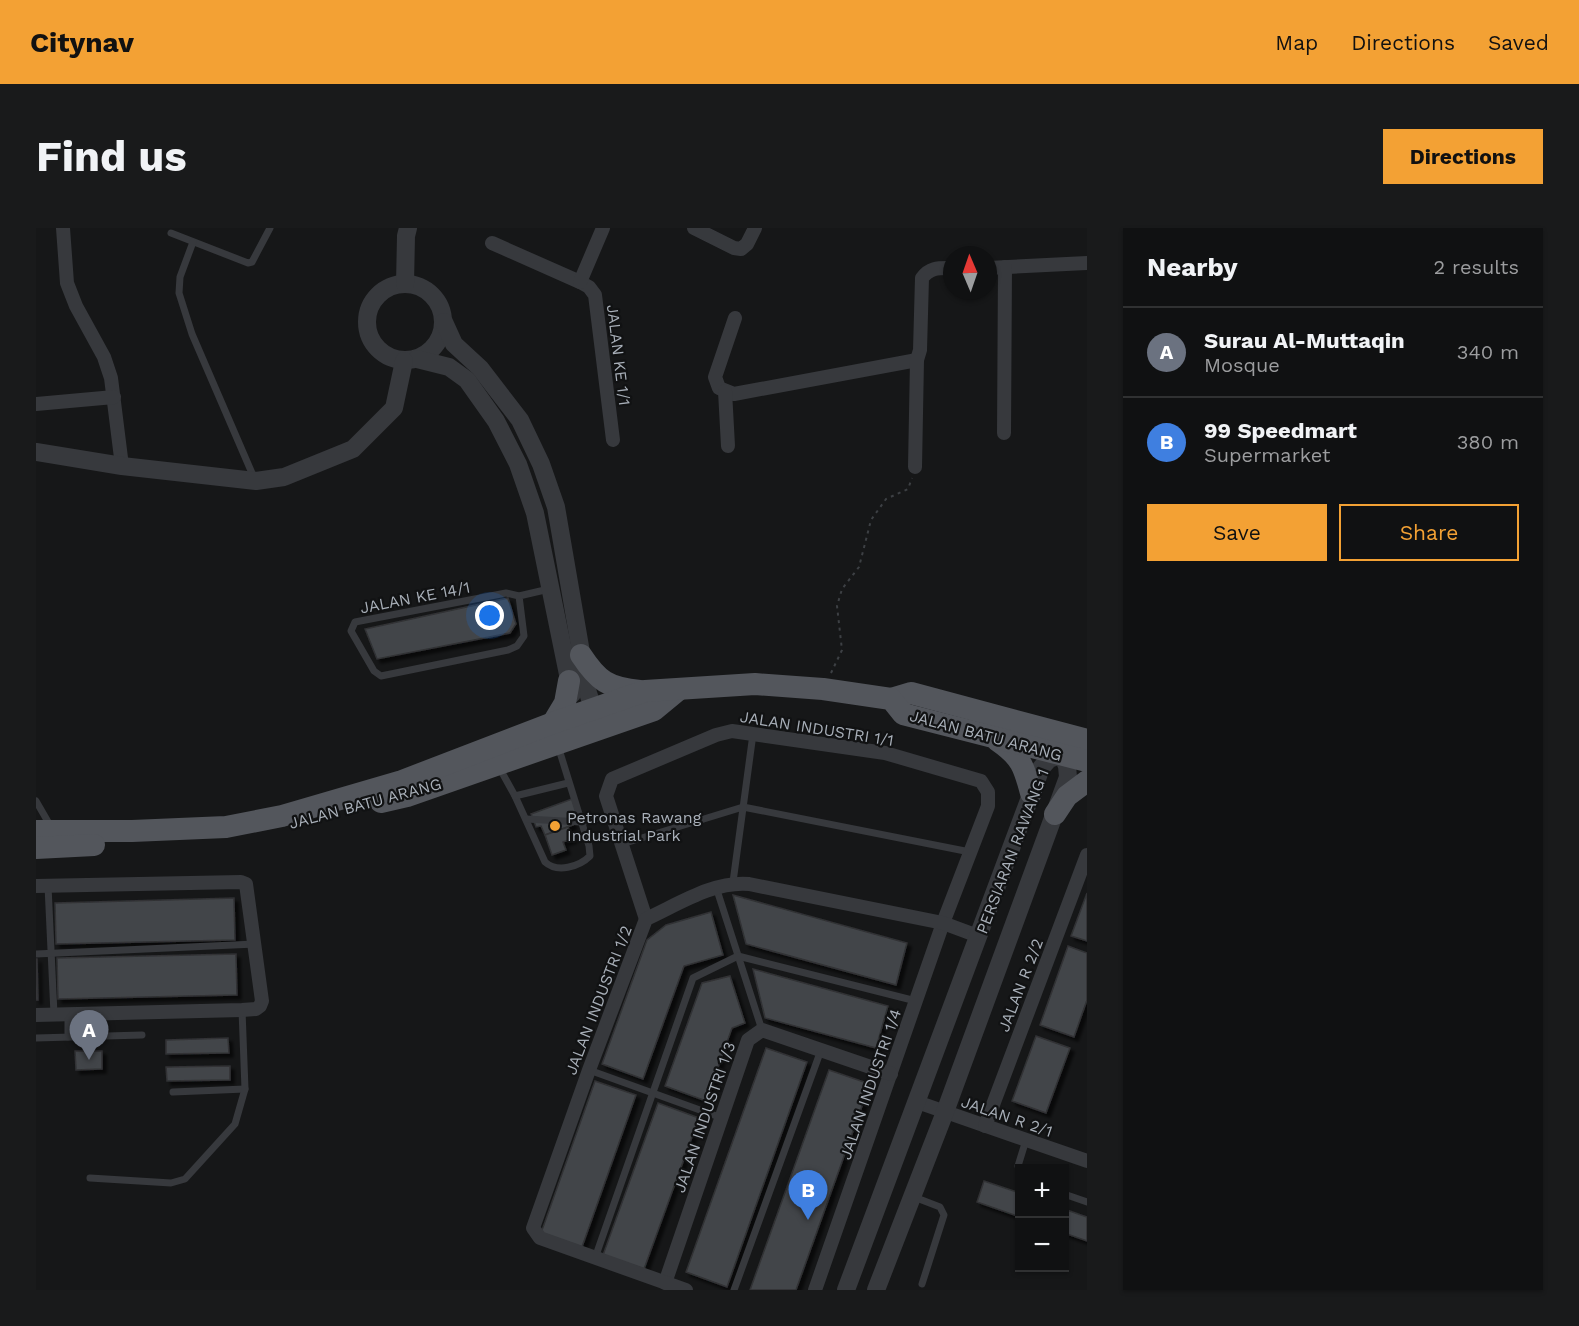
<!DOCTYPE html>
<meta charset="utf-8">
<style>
:root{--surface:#101112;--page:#191a1b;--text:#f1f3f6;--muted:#9c9d9f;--line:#303132;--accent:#f3a134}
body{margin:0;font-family:"Work Sans",sans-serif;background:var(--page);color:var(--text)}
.controls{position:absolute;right:18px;bottom:18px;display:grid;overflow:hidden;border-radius:0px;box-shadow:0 2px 4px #0004}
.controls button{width:54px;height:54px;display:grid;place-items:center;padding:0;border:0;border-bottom:2px solid var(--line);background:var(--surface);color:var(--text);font:30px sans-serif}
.compass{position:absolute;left:907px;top:18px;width:54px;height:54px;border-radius:50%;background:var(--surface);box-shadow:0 2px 4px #0004;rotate:358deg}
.you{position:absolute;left:454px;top:388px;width:21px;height:21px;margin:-15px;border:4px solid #fff;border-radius:50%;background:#1a73e8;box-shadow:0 0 0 9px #1a73e833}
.badge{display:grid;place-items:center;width:39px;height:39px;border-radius:50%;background:var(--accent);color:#fff;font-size:20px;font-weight:700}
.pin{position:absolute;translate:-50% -50px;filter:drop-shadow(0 2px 3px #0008)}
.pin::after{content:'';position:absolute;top:32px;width:21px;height:18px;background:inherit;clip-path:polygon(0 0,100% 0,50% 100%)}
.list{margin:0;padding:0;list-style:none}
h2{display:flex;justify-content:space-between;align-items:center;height:78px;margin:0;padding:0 24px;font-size:26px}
h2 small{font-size:20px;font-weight:400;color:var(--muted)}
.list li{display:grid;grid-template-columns:39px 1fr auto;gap:18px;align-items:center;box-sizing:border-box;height:90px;padding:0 24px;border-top:2px solid var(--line)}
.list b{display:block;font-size:22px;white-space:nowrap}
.list p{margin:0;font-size:20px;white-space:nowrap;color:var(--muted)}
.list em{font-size:20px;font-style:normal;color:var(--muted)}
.actions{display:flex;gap:12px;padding:18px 24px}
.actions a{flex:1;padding:14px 0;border:2px solid var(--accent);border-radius:0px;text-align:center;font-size:21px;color:var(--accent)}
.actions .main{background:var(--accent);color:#111}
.map{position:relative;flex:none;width:1051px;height:1062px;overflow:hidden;border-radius:0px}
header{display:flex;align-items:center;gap:36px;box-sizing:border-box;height:84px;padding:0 30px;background:var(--accent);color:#111}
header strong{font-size:28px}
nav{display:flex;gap:33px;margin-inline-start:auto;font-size:21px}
.intro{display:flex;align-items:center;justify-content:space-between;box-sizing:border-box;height:144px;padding:0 36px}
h1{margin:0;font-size:42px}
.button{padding:15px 27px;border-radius:0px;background:var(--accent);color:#111;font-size:21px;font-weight:700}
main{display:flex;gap:36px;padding:0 36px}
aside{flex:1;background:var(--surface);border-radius:0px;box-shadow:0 2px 4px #0004}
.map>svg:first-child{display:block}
</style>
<header>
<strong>Citynav</strong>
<nav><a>Map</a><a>Directions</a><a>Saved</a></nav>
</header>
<div class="intro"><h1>Find us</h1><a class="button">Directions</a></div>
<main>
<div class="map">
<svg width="1051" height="1062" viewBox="0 0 1051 1062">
<defs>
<filter id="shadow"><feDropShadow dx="4" dy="4" stdDeviation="1.5" flood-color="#0009"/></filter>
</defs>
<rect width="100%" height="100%" fill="#161718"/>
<!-- building -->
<g fill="#424548" stroke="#303134" stroke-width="1.5" filter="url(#shadow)">
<path d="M472,370L480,396L474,405L341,431L329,401Z"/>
<path d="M536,571L541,585L533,587L537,597L509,607L505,598L500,599L495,586Z"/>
<path d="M532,599L537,611L527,614L530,622L516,627L509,607Z"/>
<path d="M1051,665V713L1035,708Z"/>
<path d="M697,667L871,715L860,757L710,716Z"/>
<path d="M198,670L199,712L20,716L19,675Z"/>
<path d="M675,684L687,727L648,738L607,851L566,836L611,712L630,697Z"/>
<path d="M1032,718L1051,725V772L1038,809L1004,797Z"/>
<path d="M200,726L201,767L22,771L21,730Z"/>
<path d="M0,731H1L2,772H0Z"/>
<path d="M717,741L852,778L840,820L729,790Z"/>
<path d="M694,748L709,795L696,800L670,873L629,858L666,755Z"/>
<path d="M1000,808L1034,820L1010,885L976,873Z"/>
<path d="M192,810L193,825L130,826V812Z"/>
<path d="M730,820L771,834L691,1059L650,1044Z"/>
<path d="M39,823H66V841L40,842Z"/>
<path d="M194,838V852L131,853L130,839Z"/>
<path d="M793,842L834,856L760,1062H714Z"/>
<path d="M559,853L600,867L546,1019L505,1005Z"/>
<path d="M622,875L663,890L608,1041L567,1027Z"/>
<path d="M948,953L984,965V989L941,974Z"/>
<path d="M1028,981L1051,989V1013L1028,1005Z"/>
</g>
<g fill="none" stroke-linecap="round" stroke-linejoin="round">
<!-- path -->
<path stroke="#3d4044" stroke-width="2" stroke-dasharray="3 4.5" stroke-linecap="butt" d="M795,445L806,422L801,378L806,361L823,339L835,292L850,271L872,261L876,250"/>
<!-- service -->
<g stroke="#37393d" stroke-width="7">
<path d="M135,5L212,35L216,34L234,0"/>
<path d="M157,14L144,49L143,65L156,106L219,252"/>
<path d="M483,368L488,408L481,418L472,422L345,448L338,443L315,403L319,394L470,365L483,368L513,361"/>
<path d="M463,539L479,568L509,634C521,645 543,639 554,628L553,618L522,518"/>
<path d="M479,568L532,555"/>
<path d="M0,573L15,599"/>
<path d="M490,591L545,594L576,587"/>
<path d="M586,616L707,579L934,624"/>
<path d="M697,654L717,506"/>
<path d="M12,658L18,786"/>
<path d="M680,659L726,802"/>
<path d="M0,726L219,716"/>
<path d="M61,785V808"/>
<path d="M32,786V809"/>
<path d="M0,810L106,807"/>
<path d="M553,842L686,890"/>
<path d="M137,864L209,861"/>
<path d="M984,947L982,938L990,912"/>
<path d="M54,950L135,955L149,951L199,896L209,861L206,782"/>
<path d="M1028,966L1051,974"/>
<path d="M878,969L904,979L908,987L886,1056"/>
<path d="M559,1030L657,750L702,728L880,773"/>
<path d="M698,1062L785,822"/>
</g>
<!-- minor -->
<g stroke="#37393d" stroke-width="14">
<path d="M27,0L31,55L40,78L68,129L75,150L86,238"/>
<path d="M658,0L698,20L705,21L711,16L719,0"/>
<path d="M456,15L544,54L553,59L559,67L577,212"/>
<path d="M952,40L1051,35"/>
<path d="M544,54L567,0"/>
<path d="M699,90L679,149L683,160L698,166L881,132"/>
<path d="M689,163L692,218"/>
<path d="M0,176L78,169"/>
<path d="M968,205L969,39"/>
<path d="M879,239L881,132L884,122L886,50C894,39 903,40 916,40"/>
<path d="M0,658L205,654L210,656L226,773L224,778L220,781L206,782L0,787"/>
<path d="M610,691L570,568L576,551L680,507L696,503L849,525L945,553L952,564V578L907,695L779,1062"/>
<path d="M881,874L1051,933"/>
<path d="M949,898L1051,627"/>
<path d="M629,1055L712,812L726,802L855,846"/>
<path d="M650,1062L504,1010L497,1000L553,842L610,691C643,676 677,653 713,656L907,695L942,708"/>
</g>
<!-- tertiary -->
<g stroke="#37393d" stroke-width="18">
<circle cx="369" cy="94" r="38"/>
<path d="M369,56L370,8L372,0"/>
<path d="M408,94L418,116L444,140L484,192L505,236L520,279L552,465L561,492"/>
<path d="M381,131L413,139L431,152L460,193L482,236L499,285L536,466"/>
<path d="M0,224L86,238L220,253L248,249L317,221L358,180L368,133"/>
<path d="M810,1062L1005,540L1013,531L1026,526L1031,538L1032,549L909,884L840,1062"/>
</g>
<!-- primary -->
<g stroke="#53565c" stroke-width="22">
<path d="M545,427C562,453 572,460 604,463"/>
<path d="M855,471L875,465L1051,512"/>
<path d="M517,495L529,475L533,453"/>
<path d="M962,513C985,529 988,538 995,565"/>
<path d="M345,574L371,568L618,482L641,463"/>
<path d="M1019,586L1031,568L1051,553"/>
<path d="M0,603H96L190,599L246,588L366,553L517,495L609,463L719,456L787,461L855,471L867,486L1051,533"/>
<path d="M0,620L58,617"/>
</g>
</g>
<!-- markers -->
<circle fill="#f3a134" stroke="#111213" stroke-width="2" cx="519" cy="598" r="6"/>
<g text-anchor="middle" stroke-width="4.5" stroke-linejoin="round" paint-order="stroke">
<!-- street labels -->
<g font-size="16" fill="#a8afb8" stroke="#111213">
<text transform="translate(583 127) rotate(83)" y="6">JALAN KE 1/1</text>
<text transform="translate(379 369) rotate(-11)" y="6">JALAN KE 14/1</text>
<text transform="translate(781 500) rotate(9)" y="6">JALAN INDUSTRI 1/1</text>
<text transform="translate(950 507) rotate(15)" y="6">JALAN BATU ARANG</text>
<text transform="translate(329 575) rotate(-15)" y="6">JALAN BATU ARANG</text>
<text transform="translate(976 623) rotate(-69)" y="6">PERSIARAN RAWANG 1</text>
<text transform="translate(984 757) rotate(-69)" y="6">JALAN R 2/2</text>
<text transform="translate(562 772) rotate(-69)" y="6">JALAN INDUSTRI 1/2</text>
<text transform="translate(834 856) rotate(-71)" y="6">JALAN INDUSTRI 1/4</text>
<text transform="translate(971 888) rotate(19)" y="6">JALAN R 2/1</text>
<text transform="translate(668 889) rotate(-71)" y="6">JALAN INDUSTRI 1/3</text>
</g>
<!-- poi labels -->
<g font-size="16" fill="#a8afb8" stroke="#111213" text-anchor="start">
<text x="531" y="595">Petronas Rawang<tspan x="531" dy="18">Industrial Park</tspan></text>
</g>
</g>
</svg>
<div class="controls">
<button>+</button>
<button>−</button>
</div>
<svg class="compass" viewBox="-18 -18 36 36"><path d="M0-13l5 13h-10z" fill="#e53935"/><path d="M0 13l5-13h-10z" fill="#9c9d9f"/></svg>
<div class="you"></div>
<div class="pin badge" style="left:53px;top:832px;background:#6b7280">A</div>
<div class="pin badge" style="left:772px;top:992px;background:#3f7fe0">B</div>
</div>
<aside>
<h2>Nearby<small>2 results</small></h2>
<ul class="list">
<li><span class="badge" style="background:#6b7280">A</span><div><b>Surau Al-Muttaqin</b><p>Mosque</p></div><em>340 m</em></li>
<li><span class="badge" style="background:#3f7fe0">B</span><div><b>99 Speedmart</b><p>Supermarket</p></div><em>380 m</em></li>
</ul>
<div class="actions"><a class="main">Save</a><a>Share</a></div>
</aside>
</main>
